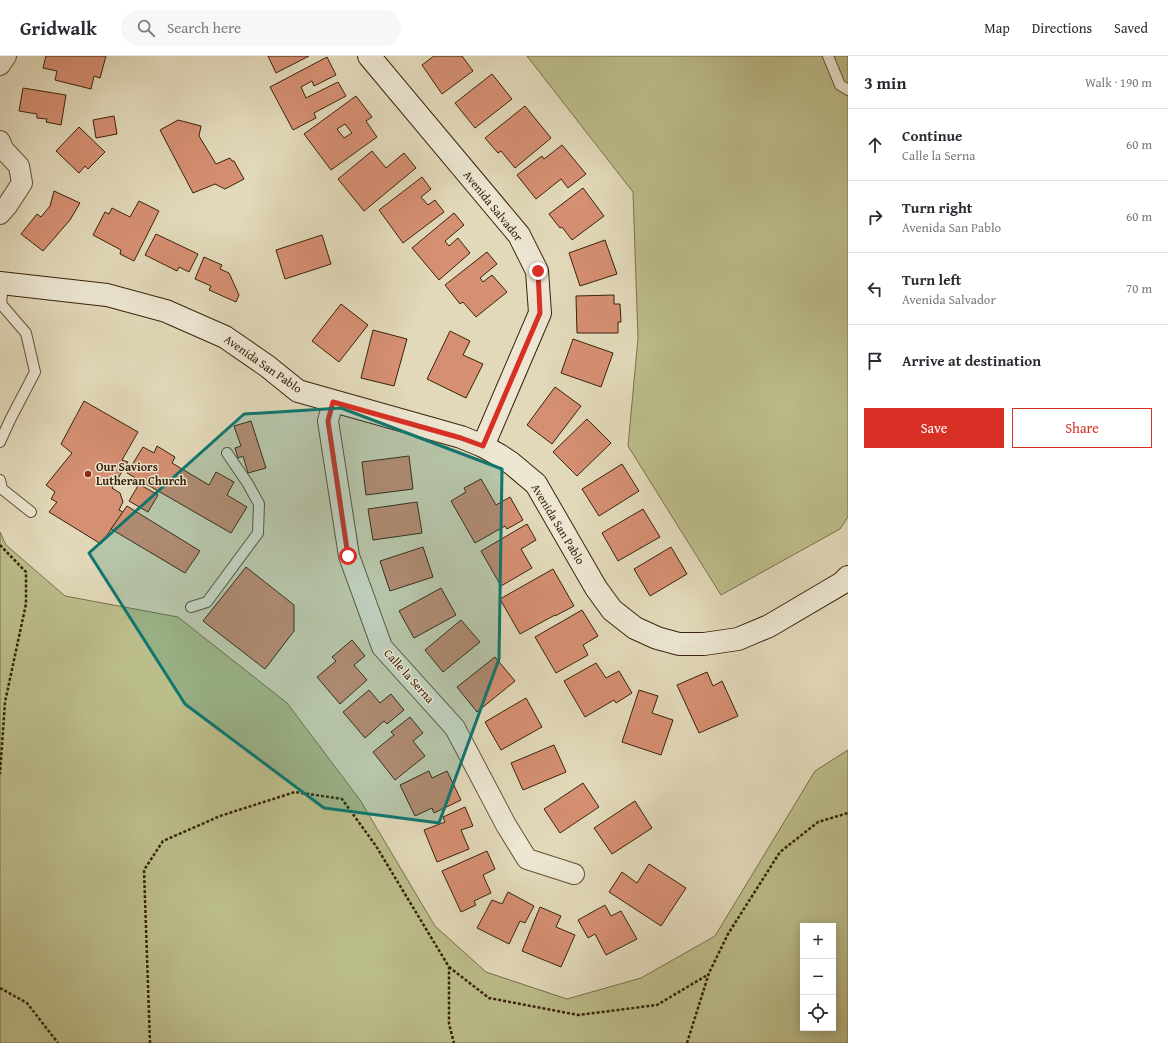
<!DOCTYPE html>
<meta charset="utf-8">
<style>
:root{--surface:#fff;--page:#f7f7f7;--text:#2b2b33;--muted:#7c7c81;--line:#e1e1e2;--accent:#d93025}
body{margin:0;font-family:"Gentium Book Plus",serif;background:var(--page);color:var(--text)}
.controls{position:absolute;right:12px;bottom:12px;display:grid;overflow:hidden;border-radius:0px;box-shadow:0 2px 10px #0003}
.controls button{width:36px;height:36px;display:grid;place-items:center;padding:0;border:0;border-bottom:1px solid var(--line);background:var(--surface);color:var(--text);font:20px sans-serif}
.stop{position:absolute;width:12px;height:12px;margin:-9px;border:3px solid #d93025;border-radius:50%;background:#fff}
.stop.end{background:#d93025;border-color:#fff;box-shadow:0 1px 4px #0008}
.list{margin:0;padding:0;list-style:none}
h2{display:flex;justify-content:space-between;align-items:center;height:52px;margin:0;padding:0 16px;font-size:17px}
h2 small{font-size:13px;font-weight:400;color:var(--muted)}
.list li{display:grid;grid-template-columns:26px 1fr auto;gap:12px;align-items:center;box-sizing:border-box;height:72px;padding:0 16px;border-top:1px solid var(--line)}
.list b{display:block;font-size:15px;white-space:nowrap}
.list p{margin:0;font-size:13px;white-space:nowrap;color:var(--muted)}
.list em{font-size:13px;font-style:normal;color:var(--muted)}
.actions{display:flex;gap:8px;padding:12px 16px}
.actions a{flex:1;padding:9px 0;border:1px solid var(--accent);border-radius:0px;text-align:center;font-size:14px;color:var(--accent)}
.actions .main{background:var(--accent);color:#fff}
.icon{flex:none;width:22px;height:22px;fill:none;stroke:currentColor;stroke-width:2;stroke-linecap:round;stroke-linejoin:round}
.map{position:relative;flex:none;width:848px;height:987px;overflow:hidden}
header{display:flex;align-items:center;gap:24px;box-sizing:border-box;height:56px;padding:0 20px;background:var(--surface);border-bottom:1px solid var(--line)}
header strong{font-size:19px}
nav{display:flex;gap:22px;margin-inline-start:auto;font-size:14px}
.search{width:280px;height:36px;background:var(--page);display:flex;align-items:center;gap:10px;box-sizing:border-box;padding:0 14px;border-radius:22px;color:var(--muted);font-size:15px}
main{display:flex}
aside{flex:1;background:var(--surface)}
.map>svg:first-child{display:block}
</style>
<header>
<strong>Gridwalk</strong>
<div class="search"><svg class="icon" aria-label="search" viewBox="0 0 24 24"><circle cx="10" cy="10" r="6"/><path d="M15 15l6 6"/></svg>Search here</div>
<nav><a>Map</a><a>Directions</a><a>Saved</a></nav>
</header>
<main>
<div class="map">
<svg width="848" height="987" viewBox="0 0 848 987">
<rect width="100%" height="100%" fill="#e2d9ba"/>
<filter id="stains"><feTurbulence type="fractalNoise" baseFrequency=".005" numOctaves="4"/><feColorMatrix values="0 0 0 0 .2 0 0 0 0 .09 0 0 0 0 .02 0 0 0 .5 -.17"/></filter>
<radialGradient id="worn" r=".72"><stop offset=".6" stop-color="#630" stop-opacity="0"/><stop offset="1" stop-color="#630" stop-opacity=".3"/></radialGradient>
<!-- green -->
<g fill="#bbbd8a" stroke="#7a704a" fill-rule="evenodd">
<path d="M527,0H848V461L840,473L721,539L628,390L638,282L633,136Z"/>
<path d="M0,476L6,489L65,540L178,561L287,647L360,744L435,870L486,916L567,943L641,922L715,880L815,715L848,694V987H0ZM803,870H833V972H803Z"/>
</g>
<!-- building -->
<g fill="#d58f72" stroke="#39230b" fill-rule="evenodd">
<path d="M46,0H106L100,22L94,20L91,33L55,24L57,15L43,12Z"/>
<path d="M268,0H309L276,17Z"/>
<path d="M434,0H462L473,15L442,38L422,9Z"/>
<path d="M327,1L336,19L314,30L312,25L301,31L306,42L338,26L346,40L314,57L316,62L293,74L270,31Z"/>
<path d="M492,18L512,43L475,72L455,47Z"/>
<path d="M23,32L66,39L61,69L46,66L47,63L37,62V58L19,55Z"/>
<path d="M356,40L372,61L366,65L377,81L331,114L304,78ZM345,68L352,77L344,82L337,73Z"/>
<path d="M525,50L551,82L515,112L501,95L498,97L485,82Z"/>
<path d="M114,60L117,78L96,82L93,64Z"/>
<path d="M178,64L201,70L199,80L216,108L230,102L232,105H234L244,123L225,133L215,128L193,137L160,74Z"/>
<path d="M79,71L105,96L88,113L85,110L79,117L56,95Z"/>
<path d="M562,89L586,118L568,132L561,123L536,143L517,119L542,100L544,103Z"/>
<path d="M372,95L386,112L404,97L416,112L364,155L338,123Z"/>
<path d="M422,121L431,133L421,141L428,149L435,144L444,156L403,187L379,154Z"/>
<path d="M583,132L604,160L572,184L562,171L560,172L549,158Z"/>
<path d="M54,135L80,147L70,164L43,195L21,178L37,158L41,161L50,150Z"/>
<path d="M139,145L159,155L134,205L120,198L121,194L93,179L105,156L109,158L112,152L130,161Z"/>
<path d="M454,157L464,169L445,185L449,190L458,182L470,197L439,224L412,192Z"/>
<path d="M156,178L198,198L189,216L179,211L177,215L145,199Z"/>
<path d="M322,179L331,208L285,223L276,194Z"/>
<path d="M605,184L617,218L580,230L569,197Z"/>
<path d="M487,196L497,208L480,222L483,226L492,219L507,236L476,261L463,246L460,248L445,229Z"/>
<path d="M204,201L222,209L220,213L229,217L239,239L236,246L209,234L211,230L195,223Z"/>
<path d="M614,239V248H620L621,266H618V277H577L576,240Z"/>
<path d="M341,248L368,269L339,306L312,285Z"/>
<path d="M373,274L407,283L394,330L361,322Z"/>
<path d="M450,275L470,285L463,299L483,308L466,342L427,323Z"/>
<path d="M573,283L613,297L601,331L561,317Z"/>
<path d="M555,331L581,350L552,388L527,369Z"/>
<path d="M84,345L138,376L122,404L128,406L112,432L120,437L123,446L119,454L123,456L101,488L49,456L57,446L51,443L55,436L46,429L72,397L61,388Z"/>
<path d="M587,363L611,387L577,420L553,396Z"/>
<path d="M251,365L266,412L248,417L243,400L238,402L235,392L241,390L234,370Z"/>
<path d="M157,390L175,401L172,407L209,429L216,416L234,426L227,439L247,451L231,477L127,417L143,391L154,397Z"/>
<path d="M409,400L413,433L366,439L362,406Z"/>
<path d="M622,408L639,435L599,460L582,433Z"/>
<path d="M481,423L496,449L510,441L523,464L507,473L505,470L475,487L451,445L466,436L464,432Z"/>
<path d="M139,428L158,439L148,456L129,445Z"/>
<path d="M417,446L422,477L373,484L368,453Z"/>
<path d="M127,450L200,495L185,517L111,473Z"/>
<path d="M643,453L660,481L618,505L602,477Z"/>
<path d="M527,468L536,484L521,493L532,512L501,530L481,495Z"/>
<path d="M423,491L433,521L390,535L380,505Z"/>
<path d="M671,491L687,518L650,540L634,513Z"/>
<path d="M246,511L294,549V575L265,613L203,565Z"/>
<path d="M553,513L574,550L555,560V559L520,578L500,543Z"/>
<path d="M441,532L456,559L414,582L399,555Z"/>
<path d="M582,554L598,580L583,589L588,599L556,617L535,581Z"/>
<path d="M461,564L480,586L443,616L425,594Z"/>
<path d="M352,584L365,600L354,609L367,624L340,648L317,621L336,605L332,601Z"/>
<path d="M495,601L515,625L477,656L457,631Z"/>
<path d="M596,607L606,622L619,615L632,637L616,647L614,644L585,661L564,625Z"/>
<path d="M707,616L713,630L722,625L738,660L699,677L677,629Z"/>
<path d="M369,634L380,647L391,638L404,654L387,668L384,665L365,682L343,656Z"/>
<path d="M639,634L658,640L652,657L673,664L661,699L622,686Z"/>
<path d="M526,642L542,671L501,694L485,666Z"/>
<path d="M410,661L423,677L413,685L425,700L395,724L373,696L394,679L391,676Z"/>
<path d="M554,689L566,716L523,734L511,707Z"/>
<path d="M429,715L432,722L447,715L461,744L434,757L432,752L415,760L400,729Z"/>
<path d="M583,727L599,751L560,777L544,753Z"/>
<path d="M635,745L652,772L612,798L594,772Z"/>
<path d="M465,751L473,770L461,774L469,793L437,806L424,774L445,766L443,761Z"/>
<path d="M487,795L495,813L483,819L491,837L474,845L476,849L461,856L442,815Z"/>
<path d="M649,808L686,832L661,870L609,836L622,816L637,827Z"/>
<path d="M508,836L534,850L525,867L520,865L509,888L477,872L492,844L502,848Z"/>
<path d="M605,849L611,860L621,855L637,883L606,899L595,878L588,882L578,864Z"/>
<path d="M540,851L561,860L556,871L575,879L561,911L522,895Z"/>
</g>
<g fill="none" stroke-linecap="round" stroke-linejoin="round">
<!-- lane casing -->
<g stroke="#635037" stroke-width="12">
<g id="lane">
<path d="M828,0L840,29L848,34"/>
<path d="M0,386L10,364L35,316L26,277L1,248L3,227"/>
<path d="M0,424L2,433L31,456"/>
<path d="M191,551L207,546L258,477L259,448L248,428L227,397"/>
</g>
</g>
<!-- street casing -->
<g stroke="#635037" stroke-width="22">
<g id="street">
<path d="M0,9L6,0"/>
<path d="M0,85L3,93L19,110L22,127L7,150L0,158"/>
<path d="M333,346L328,365L349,500L382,591L455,672L506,769L527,803L574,818"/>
</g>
</g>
<!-- secondary casing -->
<g stroke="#39230b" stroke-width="24">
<g id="secondary">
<path d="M369,0L519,179L537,215L540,257L483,390"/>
<path d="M0,227L107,239L166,255L225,281L267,310L298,335L461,381L483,390L499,399L511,407L536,428L596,532L612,554L635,572L657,582L679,588H704L738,583L769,570L842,527L848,521"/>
</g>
</g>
<!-- path -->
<g stroke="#39230b" stroke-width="2.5" stroke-dasharray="3 2" stroke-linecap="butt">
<path d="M0,489L26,516V548L5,646L0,718"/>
<path d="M449,911L489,942L578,959L657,949L709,918"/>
<path d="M0,932L27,947L58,987"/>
<path d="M150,987L144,814L163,785L220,760L295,736L342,743L376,790L449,911V968L454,987"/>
<path d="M687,987L709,917L728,878L780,796L818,766L848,757"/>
</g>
<!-- lane -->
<use href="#lane" stroke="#ece6d2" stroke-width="10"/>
<!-- street -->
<use href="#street" stroke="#ece6d2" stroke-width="20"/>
<!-- secondary -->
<use href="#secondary" stroke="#ece6d2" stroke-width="22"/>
</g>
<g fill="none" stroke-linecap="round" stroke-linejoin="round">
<!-- route -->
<path stroke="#d93025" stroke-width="5" d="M348,500L328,365L333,346L461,382L483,390L540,257L538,215"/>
</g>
<!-- marked area -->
<path fill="#0f766e" fill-opacity="0.2" stroke="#0f766e" stroke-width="3" stroke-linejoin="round" d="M341,352L502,413L499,603L439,767L324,752L185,648L89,497L244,358Z"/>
<!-- markers -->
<circle fill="#8f2418" stroke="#ece6d2" stroke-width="1.5" cx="88" cy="418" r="4"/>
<g text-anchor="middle" stroke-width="3" stroke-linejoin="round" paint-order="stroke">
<!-- street labels -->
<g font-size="12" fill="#39230b" stroke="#ece6d2">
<text transform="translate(493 150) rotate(51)" y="4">Avenida Salvador</text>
<text transform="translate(263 308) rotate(35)" y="4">Avenida San Pablo</text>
<text transform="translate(558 468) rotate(59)" y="4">Avenida San Pablo</text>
<text transform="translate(409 620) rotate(48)" y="4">Calle la Serna</text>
</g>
<!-- poi labels -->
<g font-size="12" font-weight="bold" fill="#39230b" stroke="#ece6d2" text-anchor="start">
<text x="96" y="415">Our Saviors<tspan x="96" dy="14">Lutheran Church</tspan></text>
</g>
</g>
<rect width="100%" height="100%" filter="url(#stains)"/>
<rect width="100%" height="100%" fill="url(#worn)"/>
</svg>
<div class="controls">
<button>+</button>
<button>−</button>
<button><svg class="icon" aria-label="locate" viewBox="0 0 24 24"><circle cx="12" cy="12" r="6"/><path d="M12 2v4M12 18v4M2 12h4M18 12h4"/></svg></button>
</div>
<div class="stop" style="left:348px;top:500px"></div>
<div class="stop end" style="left:538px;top:215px"></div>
</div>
<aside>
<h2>3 min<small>Walk · 190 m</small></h2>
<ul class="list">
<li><svg class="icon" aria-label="ahead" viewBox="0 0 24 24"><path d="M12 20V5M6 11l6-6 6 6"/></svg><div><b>Continue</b><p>Calle la Serna</p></div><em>60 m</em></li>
<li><svg class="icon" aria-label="right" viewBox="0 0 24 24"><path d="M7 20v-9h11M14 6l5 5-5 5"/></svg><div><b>Turn right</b><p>Avenida San Pablo</p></div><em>60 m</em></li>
<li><svg class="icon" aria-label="left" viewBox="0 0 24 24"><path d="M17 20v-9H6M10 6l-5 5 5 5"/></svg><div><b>Turn left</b><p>Avenida Salvador</p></div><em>70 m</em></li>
<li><svg class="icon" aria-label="arrive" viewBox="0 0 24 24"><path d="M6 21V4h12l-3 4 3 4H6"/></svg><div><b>Arrive at destination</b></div></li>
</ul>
<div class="actions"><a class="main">Save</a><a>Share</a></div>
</aside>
</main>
